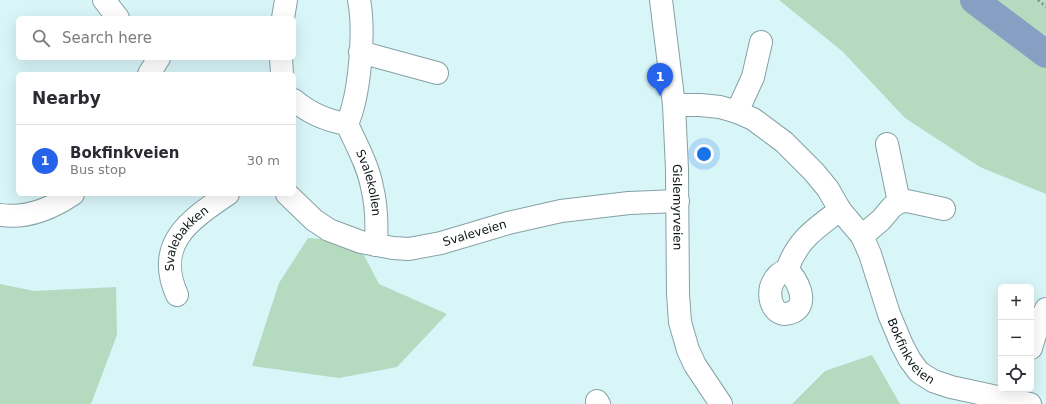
<!DOCTYPE html>
<meta charset="utf-8">
<style>
:root{--surface:#fff;--page:#f7f7f7;--text:#2b2b33;--muted:#7c7c81;--line:#e1e1e2;--accent:#2563eb}
body{margin:0;font-family:"DejaVu Sans",sans-serif;background:var(--page);color:var(--text)}
.controls{position:absolute;right:12px;bottom:12px;display:grid;overflow:hidden;border-radius:6px;box-shadow:0 4px 16px #0002}
.controls button{width:36px;height:36px;display:grid;place-items:center;padding:0;border:0;border-bottom:1px solid var(--line);background:var(--surface);color:var(--text);font:20px sans-serif}
.you{position:absolute;left:704px;top:154px;width:14px;height:14px;margin:-10px;border:3px solid #fff;border-radius:50%;background:#1a73e8;box-shadow:0 0 0 6px #1a73e833}
.badge{display:grid;place-items:center;width:26px;height:26px;border-radius:50%;background:var(--accent);color:#fff;font-size:13px;font-weight:700}
.pin{position:absolute;translate:-50% -33px;filter:drop-shadow(0 1px 2px #0008)}
.pin::after{content:'';position:absolute;top:21px;width:14px;height:12px;background:inherit;clip-path:polygon(0 0,100% 0,50% 100%)}
.list{margin:0;padding:0;list-style:none}
h2{display:flex;justify-content:space-between;align-items:center;height:52px;margin:0;padding:0 16px;font-size:17px}
h2 small{font-size:13px;font-weight:400;color:var(--muted)}
.list li{display:grid;grid-template-columns:26px 1fr auto;gap:12px;align-items:center;box-sizing:border-box;height:72px;padding:0 16px;border-top:1px solid var(--line)}
.list b{display:block;font-size:15px;white-space:nowrap}
.list p{margin:0;font-size:13px;white-space:nowrap;color:var(--muted)}
.list em{font-size:13px;font-style:normal;color:var(--muted)}
.icon{flex:none;width:22px;height:22px;fill:none;stroke:currentColor;stroke-width:2;stroke-linecap:round;stroke-linejoin:round}
.map{position:relative;flex:none;width:1046px;height:404px;overflow:hidden}
.search{position:absolute;background:var(--surface);box-shadow:0 4px 16px #0002;left:16px;top:16px;width:280px;height:44px;display:flex;align-items:center;gap:10px;box-sizing:border-box;padding:0 14px;border-radius:6px;color:var(--muted);font-size:15px}
.panel{position:absolute;background:var(--surface);box-shadow:0 4px 16px #0002;left:16px;top:72px;width:280px;height:124px;border-radius:6px}
.map>svg:first-child{display:block}
</style>
<div class="map">
<svg width="1046" height="404" viewBox="0 0 1046 404">
<rect width="100%" height="100%" fill="#d8f5f8"/>
<!-- green -->
<g fill="#b4dac0">
<path d="M779,0H1046V194L980,167L905,118L842,51Z"/>
<path d="M308,238L357,242L379,284L447,314L397,367L339,378L252,366L279,283Z"/>
<path d="M0,284L34,291L116,287L117,335L91,404H0Z"/>
<path d="M872,355L900,404H792L825,371Z"/>
</g>
<g fill="none" stroke-linecap="round" stroke-linejoin="round">
<!-- river -->
<path stroke="#869fc2" stroke-width="28" d="M974,0L1046,54"/>
<!-- minor casing -->
<g stroke="#86a1a5" stroke-width="24">
<g id="minor">
<path d="M104,0L118,18"/>
<path id="s1" d="M359,0C365,31 360,95 347,124C356,144 368,165 372,187C377,206 377,226 376,245"/>
<path id="s2" d="M661,0L674,105L677,169L678,294L680,322L688,350L695,365L721,404"/>
<path d="M283,18L286,0"/>
<path d="M360,52L437,73"/>
<path d="M281,58L282,74"/>
<path d="M149,74L159,58"/>
<path d="M294,100C309,113 328,121 347,124"/>
<path id="s3" d="M674,105H700L720,107L737,112L753,119L784,142L814,172L828,189L840,210L862,236L870,254L889,314L902,345L910,360L919,372L933,381L951,387L1030,404"/>
<path d="M737,112L753,77L761,42"/>
<path d="M887,144L899,202"/>
<path id="s4" d="M287,194L314,220L329,230L361,242L393,248L409,249L441,243L508,223L561,211L629,203L678,201"/>
<path d="M0,215C27,219 51,209 73,194"/>
<path d="M862,236L881,220L892,207L899,202L907,201L944,209"/>
<path d="M787,270C797,278 810,304 793,312C775,320 768,301 771,287C774,278 778,273 787,270Z"/>
<path d="M787,270C797,240 816,228 840,210"/>
<path id="s5" d="M177,295C154,243 190,220 228,194"/>
<path d="M1031,348L1038,325L1046,309"/>
<path d="M597,401L599,404"/>
</g>
</g>
<!-- path -->
<path stroke="#7c9093" stroke-width="2.5" stroke-dasharray="2 3" stroke-linecap="butt" d="M1038,0L1046,7"/>
<!-- minor -->
<use href="#minor" stroke="#fff" stroke-width="22"/>
</g>
<g text-anchor="middle" stroke-width="4" stroke-linejoin="round" paint-order="stroke">
<!-- street labels -->
<g font-size="12" fill="#0a1415" stroke="#f7fdfd">
<text dy="4" stroke="none"><textPath href="#s1" startOffset="189">Svalekollen</textPath></text>
<text dy="4" stroke="none"><textPath href="#s2" startOffset="208">Gislemyrveien</textPath></text>
<text dy="4" stroke="none"><textPath href="#s4" startOffset="206">Svaleveien</textPath></text>
<text dy="4" stroke="none"><textPath href="#s5" startOffset="63">Svalebakken</textPath></text>
<text dy="4" stroke="none"><textPath href="#s3" startOffset="369">Bokfinkveien</textPath></text>
</g>
</g>
</svg>
<div class="controls">
<button>+</button>
<button>−</button>
<button><svg class="icon" aria-label="locate" viewBox="0 0 24 24"><circle cx="12" cy="12" r="6"/><path d="M12 2v4M12 18v4M2 12h4M18 12h4"/></svg></button>
</div>
<div class="you"></div>
<div class="pin badge" style="left:660px;top:96px">1</div>
<div class="search"><svg class="icon" aria-label="search" viewBox="0 0 24 24"><circle cx="10" cy="10" r="6"/><path d="M15 15l6 6"/></svg>Search here</div>
<section class="panel">
<h2>Nearby<small></small></h2>
<ul class="list">
<li><span class="badge">1</span><div><b>Bokfinkveien</b><p>Bus stop</p></div><em>30 m</em></li>
</ul>
</section>
</div>
